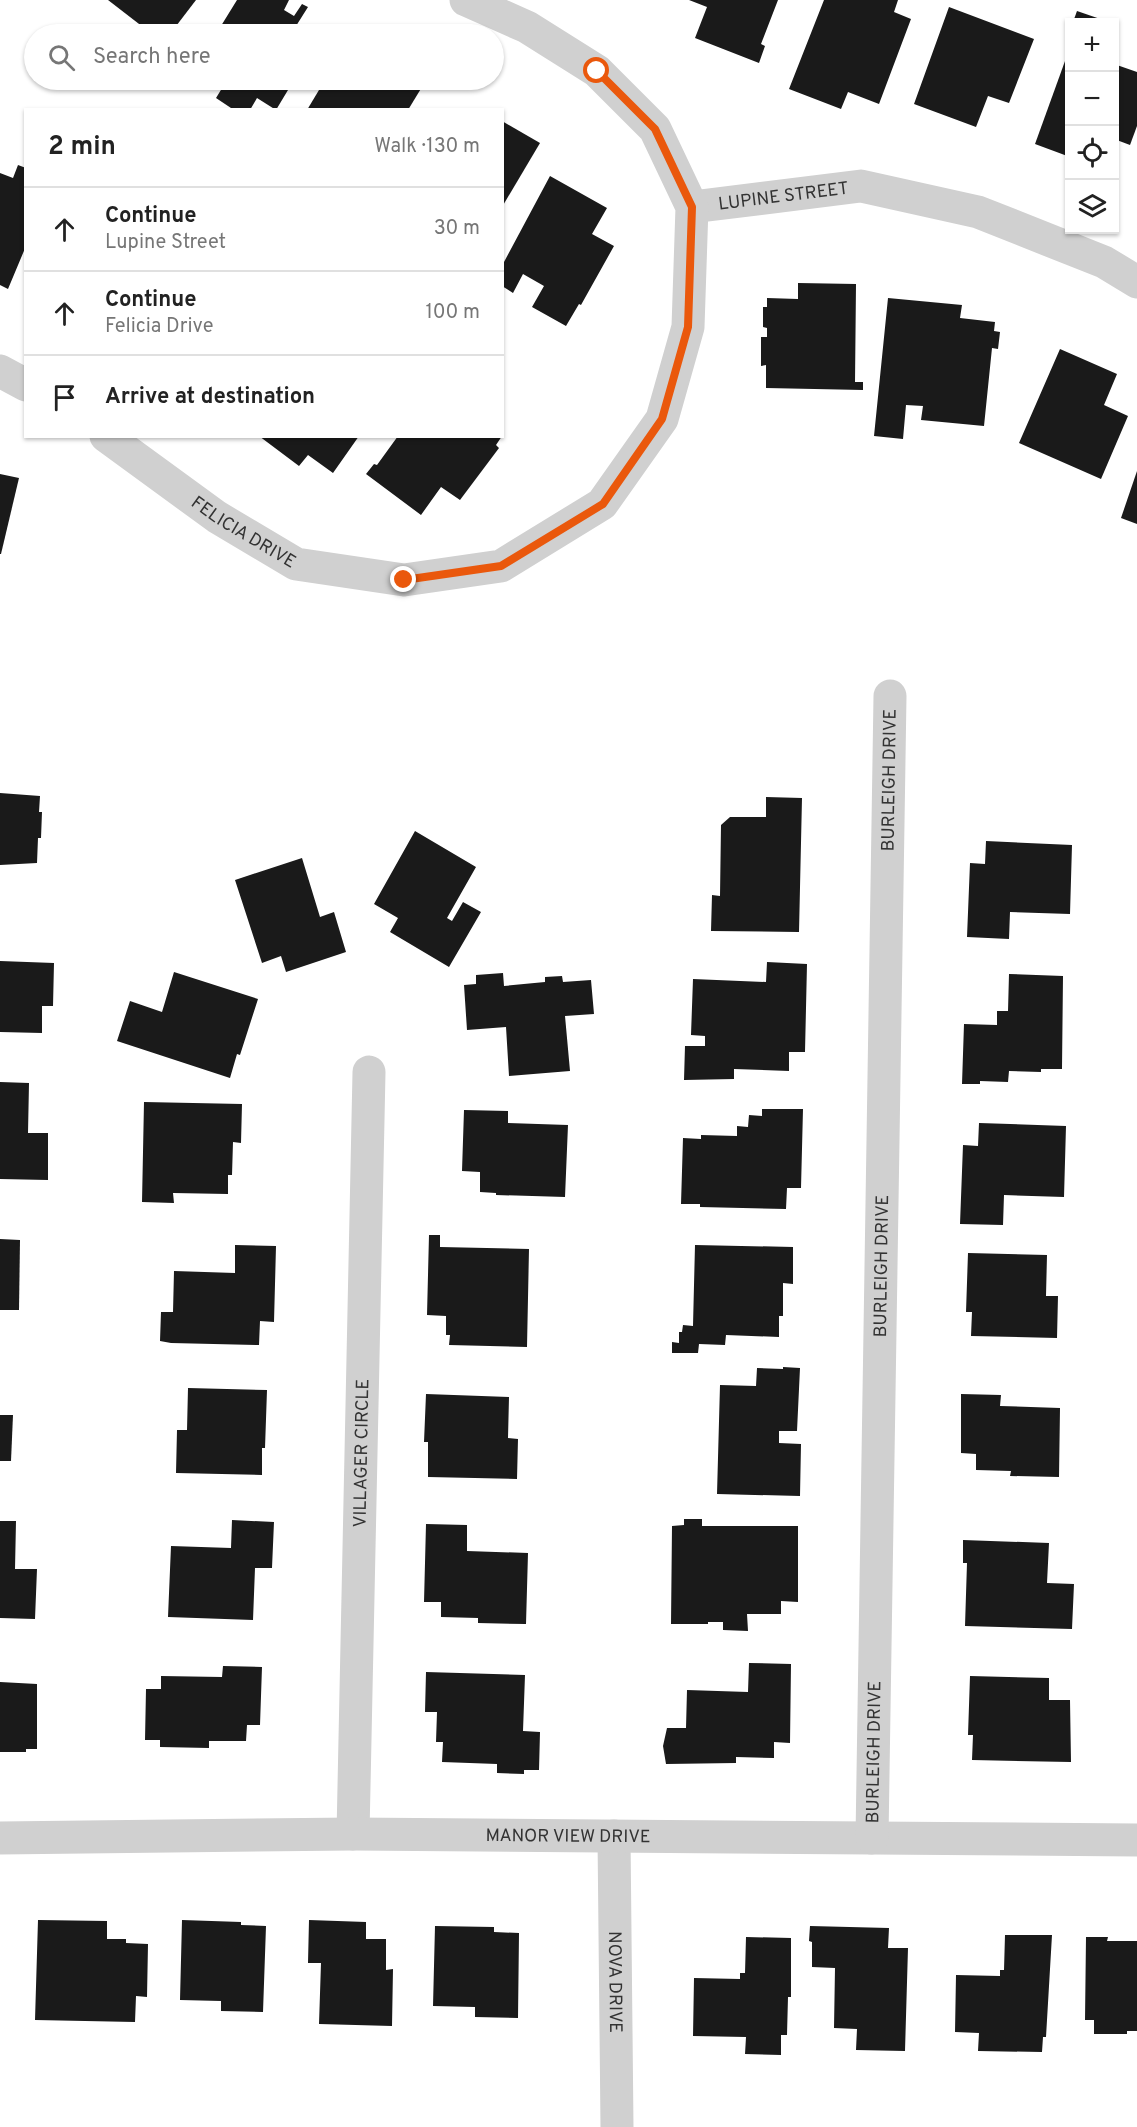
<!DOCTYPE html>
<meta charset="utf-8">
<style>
:root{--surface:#fff;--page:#f2f2f2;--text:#222;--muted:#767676;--line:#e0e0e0}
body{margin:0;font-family:Overpass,sans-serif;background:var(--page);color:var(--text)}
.controls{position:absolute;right:18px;top:18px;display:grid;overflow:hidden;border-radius:0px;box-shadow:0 2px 4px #0004}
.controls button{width:54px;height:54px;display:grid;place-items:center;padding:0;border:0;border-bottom:2px solid var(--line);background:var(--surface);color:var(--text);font:30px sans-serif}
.stop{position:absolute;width:18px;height:18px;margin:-14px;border:4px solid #ea580c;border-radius:50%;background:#fff}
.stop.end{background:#ea580c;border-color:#fff;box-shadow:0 2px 6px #0008}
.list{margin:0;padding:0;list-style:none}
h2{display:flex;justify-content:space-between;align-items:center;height:78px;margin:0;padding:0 24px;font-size:26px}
h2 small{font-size:20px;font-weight:400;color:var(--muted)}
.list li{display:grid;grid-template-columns:39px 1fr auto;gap:18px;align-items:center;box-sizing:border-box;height:84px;padding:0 24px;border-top:2px solid var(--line)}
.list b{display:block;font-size:22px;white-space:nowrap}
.list p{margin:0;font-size:20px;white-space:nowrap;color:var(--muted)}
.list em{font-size:20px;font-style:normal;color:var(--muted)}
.icon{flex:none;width:33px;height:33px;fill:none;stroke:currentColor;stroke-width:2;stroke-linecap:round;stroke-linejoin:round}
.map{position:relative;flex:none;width:1137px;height:2127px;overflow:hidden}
.search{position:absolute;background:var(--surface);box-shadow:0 2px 4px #0004;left:24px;top:24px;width:480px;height:66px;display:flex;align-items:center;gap:15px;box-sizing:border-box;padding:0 21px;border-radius:33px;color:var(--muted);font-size:22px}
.panel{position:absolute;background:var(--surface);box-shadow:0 2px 4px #0004;left:24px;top:108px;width:480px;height:330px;border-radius:0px}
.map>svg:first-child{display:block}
</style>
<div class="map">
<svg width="1137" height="2127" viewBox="0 0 1137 2127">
<rect width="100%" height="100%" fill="#fff"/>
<!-- building -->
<g fill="#1a1a1a">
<path d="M108,0H196L170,34H152Z"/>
<path d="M237,0H289L284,10L294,16L302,4L308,7L291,34H216Z"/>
<path d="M689,0H778L761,44L765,46L759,63L695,38L707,7Z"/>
<path d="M824,0H898L894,12L911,19L879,104L848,92L841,109L789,89Z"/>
<path d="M949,7L1034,39L1009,103L988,96L976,127L914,104Z"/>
<path d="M1077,11L1109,22H1073Z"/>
<path d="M1069,50H1070V157L1035,144Z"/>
<path d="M1114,64L1137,72V126L1130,145L1114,139Z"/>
<path d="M227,80H294L276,110L257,98L250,110H234L216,98Z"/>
<path d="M325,80H421L425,82L408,110H307Z"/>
<path d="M502,121L540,143L502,207Z"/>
<path d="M18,165L26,168V246L8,289L0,285V173L13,178Z"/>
<path d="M550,176L607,208L592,234L614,246L581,305L579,304L566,326L532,307L544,286L523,274L513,293L502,286V261L504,262Z"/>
<path d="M798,283L856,284L855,382H863V390L766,388V365L761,366V337H767V328L763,327V307H767V298L798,299Z"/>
<path d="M888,298L962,305L960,318L995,322L994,331L1000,332L998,349L992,348L984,426L921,420L923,406L906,405L903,439L874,436Z"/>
<path d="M1060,349L1117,374L1104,405L1128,416L1101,479L1019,443Z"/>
<path d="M259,436H359L333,473L308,455L299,466Z"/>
<path d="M398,436H502L496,445L499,448L460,500L441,487L421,515L366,474L374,464L377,465Z"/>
<path d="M1137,471V524L1121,518Z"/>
<path d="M0,474L19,478L1,554H0Z"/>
<path d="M0,793L40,796L39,812H42L41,838H38L37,863L0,865Z"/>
<path d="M766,797L802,798L799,932L711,931L712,895L720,896L721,825L730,817H766Z"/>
<path d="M415,831L476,867L447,918L452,921L463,902L481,912L449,967L390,932L398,918L374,904Z"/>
<path d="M986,841L1072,845L1070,914L1010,912L1009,939L967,937L970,863L985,864Z"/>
<path d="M302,858L320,917L334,912L346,952L286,972L281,956L262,963L235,880Z"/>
<path d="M0,961L54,963L53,1006H42V1033L0,1032Z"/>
<path d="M767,962L807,964L805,1052H789V1071L734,1069V1079L684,1080L685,1046H705V1036L691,1035L693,979L766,982Z"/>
<path d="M174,972L258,999L240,1055L237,1054L230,1078L117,1041L130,1001L162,1012Z"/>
<path d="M503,973L504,986L545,982V977L562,976L563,982L591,980L594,1014L565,1016L570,1071L509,1076L506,1027L467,1030L464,985L476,984V975Z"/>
<path d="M1009,974L1063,976L1062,1069H1041V1072L1009,1071L1008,1082L980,1081V1084H962L964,1024L997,1025V1011H1008Z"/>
<path d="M0,1082L29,1083L28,1133H48V1180L0,1179Z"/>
<path d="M144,1102L242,1104L241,1143L233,1142L232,1175H228V1194L173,1193L174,1203L142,1202Z"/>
<path d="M762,1109H803L801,1188H787L786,1209L700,1207V1204H681L683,1138L701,1139V1135L737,1136V1126L748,1127L749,1115L762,1116Z"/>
<path d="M464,1110L508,1111V1123L568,1125L565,1197L496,1195V1193L480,1192V1172L462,1171Z"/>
<path d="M979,1123L1066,1126L1064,1197L1004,1195L1003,1225L960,1224L963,1145L978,1146Z"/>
<path d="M429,1235H440V1247L529,1249L527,1347L449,1345L450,1335H446V1316L427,1315Z"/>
<path d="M0,1239L20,1240L19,1310H0Z"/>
<path d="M235,1245L276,1246L274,1322L260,1321L259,1345L171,1343L160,1341L161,1312H173L174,1271L235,1273Z"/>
<path d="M695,1245L793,1247V1284L783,1283V1316H779V1337L726,1335L725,1345L699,1344L698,1353H672V1342L679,1343V1332H682L683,1325L693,1326Z"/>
<path d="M968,1253L1047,1255L1046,1296H1058L1057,1338L971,1336L972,1312H966Z"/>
<path d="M783,1367L800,1368L797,1431H779V1443L801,1444L800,1496L717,1494L720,1385L756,1386L757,1368L783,1369Z"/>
<path d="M188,1388L267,1390L265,1448H262V1475L176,1473L177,1430H187Z"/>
<path d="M426,1394L509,1397L508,1438L518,1439L517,1479L428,1477V1442H424Z"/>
<path d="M961,1394L1001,1395L1000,1406L1060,1408L1059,1477L1010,1476L1011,1471L976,1470V1454L961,1453Z"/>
<path d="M0,1415H13L11,1461H0Z"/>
<path d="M684,1519H702V1526H798V1602L781,1601V1614H747L748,1631L723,1630V1622H708V1624H671L672,1526L684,1525Z"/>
<path d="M232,1520L274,1522L272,1568H255L253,1620L168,1617L171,1546L231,1548Z"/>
<path d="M0,1521H16L15,1569H37L35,1619L0,1618Z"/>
<path d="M426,1524L467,1525V1551L528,1553L526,1624L478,1623V1618L441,1617V1602H424Z"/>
<path d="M963,1540L1049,1543L1047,1583L1074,1584L1072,1629L965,1626L967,1563H963Z"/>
<path d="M749,1663L791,1664L790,1743L774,1742V1758L736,1757V1763L666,1764L663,1746L667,1728H686L687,1690L748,1692Z"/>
<path d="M223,1666L262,1667L260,1725H247L246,1741H209V1748L160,1747V1740H145L146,1689H161V1676L222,1677Z"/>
<path d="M426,1672L525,1675L523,1731L540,1732L539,1770H524V1774L497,1773V1764L442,1762L443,1742H436L437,1712H425Z"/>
<path d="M970,1676L1049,1678V1700H1070L1071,1762L972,1760L973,1735H968Z"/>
<path d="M0,1682L37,1684V1749H26V1752H0Z"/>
<path d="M38,1920L107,1921V1939H126V1943L148,1944L147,1997L136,1996L135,2022L35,2020Z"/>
<path d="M182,1920L241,1922V1925L266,1926L263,2012L221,2011V2001L180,2000Z"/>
<path d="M309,1920L366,1922V1939H386V1970L393,1969L392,2026L319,2024L321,1963H308Z"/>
<path d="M435,1926L494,1927V1932L519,1933L518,2018L475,2017V2007L433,2006Z"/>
<path d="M810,1926L889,1928L888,1948H908L905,2051L856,2050L857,2029L834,2028L835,1968L812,1967V1942L809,1941Z"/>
<path d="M1005,1935H1052L1046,2037H1043L1042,2052L978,2051L979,2033L955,2032L956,1975L1000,1976V1970H1004Z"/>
<path d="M746,1937L791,1938V1997H788L787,2035H781V2055L745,2054L746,2037L693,2036L694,1978L740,1979V1973H745Z"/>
<path d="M1086,1937H1108L1107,1941H1137V2031H1127V2034H1094V2020H1085Z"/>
</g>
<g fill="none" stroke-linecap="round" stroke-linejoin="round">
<!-- street -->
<g stroke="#d0d0d0" stroke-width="33">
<path id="s1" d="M692,207L861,186L978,212L1104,262L1137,282"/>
<path d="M0,371L26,385"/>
<path id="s2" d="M106,436L217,517L296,564L404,580L501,566L602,504L662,419L688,327L692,207L655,129L597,71L527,27L466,0"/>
<path id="s3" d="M353,1834L369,1072"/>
<path id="s4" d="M614,1836L617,2127"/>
<path id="s5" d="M0,1838L353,1834L1137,1840"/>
<path id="s6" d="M872,1838L890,696"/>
</g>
</g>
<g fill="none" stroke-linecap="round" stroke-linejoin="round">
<!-- route -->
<path stroke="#ea580c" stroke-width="8" d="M404,580L501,566L603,504L662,419L688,327L692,207L655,129L597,71"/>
</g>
<g text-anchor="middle" stroke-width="6" stroke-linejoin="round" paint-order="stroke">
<!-- street labels -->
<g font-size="18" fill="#333" stroke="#fff">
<text dy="6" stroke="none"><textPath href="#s1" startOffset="92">LUPINE STREET</textPath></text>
<text dy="6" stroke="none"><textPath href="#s2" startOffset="168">FELICIA DRIVE</textPath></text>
<text dy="6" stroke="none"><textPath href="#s6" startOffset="1058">BURLEIGH DRIVE</textPath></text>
<text dy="6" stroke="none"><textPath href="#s6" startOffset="572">BURLEIGH DRIVE</textPath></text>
<text dy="6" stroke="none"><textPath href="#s3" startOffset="381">VILLAGER CIRCLE</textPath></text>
<text dy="6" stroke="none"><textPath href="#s6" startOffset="86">BURLEIGH DRIVE</textPath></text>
<text dy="6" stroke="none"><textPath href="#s5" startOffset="568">MANOR VIEW DRIVE</textPath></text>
<text dy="6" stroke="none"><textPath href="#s4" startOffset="146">NOVA DRIVE</textPath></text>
</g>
</g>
</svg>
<div class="controls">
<button>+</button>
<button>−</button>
<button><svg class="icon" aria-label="locate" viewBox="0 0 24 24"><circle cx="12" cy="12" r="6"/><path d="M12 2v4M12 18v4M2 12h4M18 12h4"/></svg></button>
<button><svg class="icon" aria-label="layers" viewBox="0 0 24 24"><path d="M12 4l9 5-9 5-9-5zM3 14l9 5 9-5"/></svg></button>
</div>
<div class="stop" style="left:597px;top:71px"></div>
<div class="stop end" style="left:404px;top:580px"></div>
<div class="search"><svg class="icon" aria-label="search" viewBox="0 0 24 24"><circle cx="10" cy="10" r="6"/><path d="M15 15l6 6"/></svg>Search here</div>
<section class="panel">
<h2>2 min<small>Walk · 130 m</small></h2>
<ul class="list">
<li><svg class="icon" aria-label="ahead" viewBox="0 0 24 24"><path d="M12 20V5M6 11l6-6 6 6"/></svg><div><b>Continue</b><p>Lupine Street</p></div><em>30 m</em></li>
<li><svg class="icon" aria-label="ahead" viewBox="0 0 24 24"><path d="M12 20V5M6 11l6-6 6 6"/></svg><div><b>Continue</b><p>Felicia Drive</p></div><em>100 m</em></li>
<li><svg class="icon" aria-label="arrive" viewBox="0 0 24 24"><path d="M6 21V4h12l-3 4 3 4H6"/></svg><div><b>Arrive at destination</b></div></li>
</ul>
</section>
</div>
